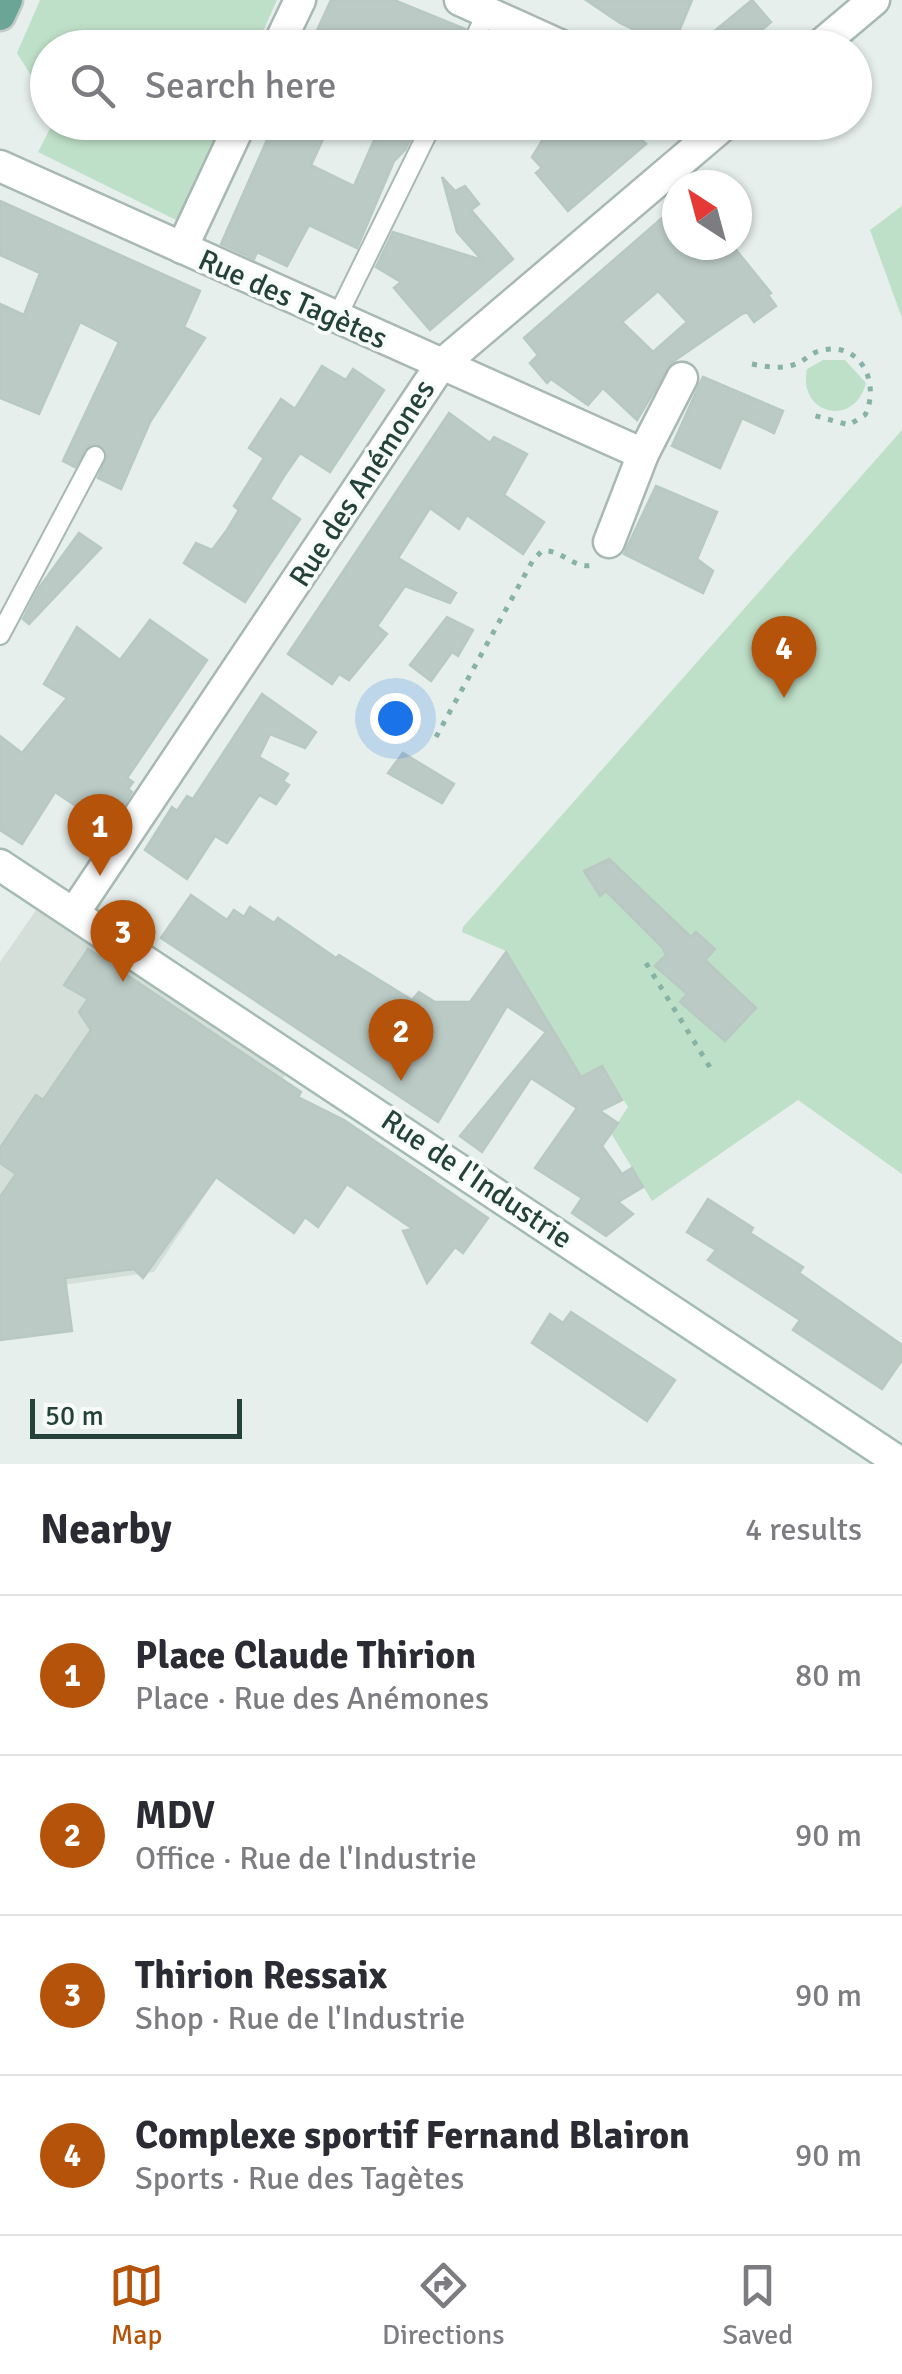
<!DOCTYPE html>
<meta charset="utf-8">
<style>
:root{--surface:#fff;--page:#f7f7f7;--text:#2b2b33;--muted:#7c7c81;--line:#e1e1e2;--accent:#b45309}
body{margin:0;font-family:Signika,sans-serif;background:var(--page);color:var(--text)}
.compass{position:absolute;left:662px;top:170px;width:90px;height:90px;border-radius:50%;background:var(--surface);box-shadow:0 2px 8px #0004;rotate:324deg}
.scale{position:absolute;left:30px;bottom:25px;width:212px;box-sizing:border-box;padding-left:10px;border:5px solid #24423a;border-top:0;font-size:28px;line-height:35px;white-space:nowrap;color:#24423a;-webkit-text-stroke:8px #f7fbf9;paint-order:stroke}
.you{position:absolute;left:395px;top:718px;width:35px;height:35px;margin:-25px;border:8px solid #fff;border-radius:50%;background:#1a73e8;box-shadow:0 0 0 15px #1a73e833}
.badge{display:grid;place-items:center;width:65px;height:65px;border-radius:50%;background:var(--accent);color:#fff;font-size:32px;font-weight:700}
.pin{position:absolute;translate:-50% -82px;filter:drop-shadow(0 2px 5px #0008)}
.pin::after{content:'';position:absolute;top:52px;width:35px;height:30px;background:inherit;clip-path:polygon(0 0,100% 0,50% 100%)}
.list{margin:0;padding:0;list-style:none}
h2{display:flex;justify-content:space-between;align-items:center;height:130px;margin:0;padding:0 40px;font-size:42px}
h2 small{font-size:32px;font-weight:400;color:var(--muted)}
.list li{display:grid;grid-template-columns:65px 1fr auto;gap:30px;align-items:center;box-sizing:border-box;height:160px;padding:0 40px;border-top:2px solid var(--line)}
.list b{display:block;font-size:38px;white-space:nowrap}
.list p{margin:0;font-size:32px;white-space:nowrap;color:var(--muted)}
.list em{font-size:32px;font-style:normal;color:var(--muted)}
.icon{flex:none;width:55px;height:55px;fill:none;stroke:currentColor;stroke-width:2;stroke-linecap:round;stroke-linejoin:round}
.map{position:relative;flex:none;width:902px;height:1464px;overflow:hidden}
.search{position:absolute;background:var(--surface);box-shadow:0 2px 8px #0004;left:30px;right:30px;top:30px;height:110px;display:flex;align-items:center;gap:25px;box-sizing:border-box;padding:0 35px;border-radius:55px;color:var(--muted);font-size:38px}
.sheet{height:770px;background:var(--surface)}
nav{display:flex;justify-content:space-around;align-items:center;box-sizing:border-box;height:140px;border-top:2px solid var(--line);background:var(--surface);font-size:28px;color:var(--muted)}
nav a{display:grid;justify-items:center;gap:5px}
nav .on{color:var(--accent)}
.map>svg:first-child{display:block}
</style>
<div class="map">
<svg width="902" height="1464" viewBox="0 0 902 1464">
<rect width="100%" height="100%" fill="#e6efeb"/>
<!-- built -->
<path fill="#d4dfda" d="M39,906L286,1074L154,1272L0,1294V962Z"/>
<!-- green -->
<g fill="#bfe0c8">
<path d="M40,0H277L256,47L48,48L47,101L17,53Z"/>
<path d="M53,123H222L178,221L38,152Z"/>
<path d="M902,206V318L870,230Z"/>
<path d="M823,360H845L866,383C854,429 797,414 807,369Z"/>
<path d="M902,430V1174L798,1100L652,1201L611,1133L628,1107L602,1065L581,1076L506,951L462,932L463,927Z"/>
</g>
<!-- building -->
<g fill="#bbcac4" stroke="#b8c9c2" stroke-width="2.5" fill-rule="evenodd">
<path d="M331,0H394L465,29L458,48H309Z"/>
<path d="M586,0H692L672,48L620,23Z"/>
<path d="M752,0L771,22L741,48H694Z"/>
<path d="M275,122H331L311,165L354,186L382,122H419L405,150L394,161L357,248L309,225L287,266L257,252L254,259L221,244Z"/>
<path d="M588,122H623L646,144L568,211L536,173L542,168L532,157L552,125L597,134Z"/>
<path d="M442,177L455,191L465,186L479,204L471,210L513,259L430,330L394,288L401,282L376,267L393,232L482,260L457,232Z"/>
<path d="M0,201L200,291L184,327L205,338L150,422L121,489L98,478L107,457L100,445L88,446L75,467L63,461L119,342L80,322L39,414L0,398V304L24,315L40,273L0,255Z"/>
<path d="M677,205V245H732L771,293L768,295L776,306L754,322L747,312L742,314L671,363L637,420L603,388L588,405L551,379L547,383L530,363L538,355L524,338ZM658,291L687,322L653,352L622,322Z"/>
<path d="M322,366L346,380L353,369L384,390L330,472L300,453L284,476L270,499L300,519L245,602L184,563L196,543L212,550L227,530L239,510L234,506L264,458L249,448L281,399L295,409Z"/>
<path d="M703,377L783,411L774,433L742,418L720,468L672,446Z"/>
<path d="M449,413L490,443L494,437L527,454L504,495L544,522L523,554L467,515L459,529L430,508L398,558L456,593L450,603L405,586L377,626L387,634L349,680L339,674L332,684L288,654Z"/>
<path d="M656,486L717,512L697,559L713,571L703,593L624,554Z"/>
<path d="M79,533L101,548L29,624L23,619L39,588Z"/>
<path d="M447,617L473,630L458,656L452,652L431,681L410,665Z"/>
<path d="M150,620L207,660L127,778L133,782L128,789L132,792L109,828L55,792L22,844L0,830V736L22,753L67,698L44,684L77,627L120,660Z"/>
<path d="M262,694L316,732L305,748L270,734L259,757L288,774L283,781L289,785L276,804L259,795L227,843L215,836L187,879L145,850L172,807L177,811L187,796L193,799Z"/>
<path d="M403,753L454,784L442,803L388,773Z"/>
<path d="M609,859L691,937L696,932L715,949L705,960L756,1008L725,1041L680,1002L687,994L655,966L666,955L662,947L606,891L600,896L584,871Z"/>
<path d="M191,895L227,920L234,910L244,917L250,907L274,923L278,918L336,958L339,955L412,1000L419,992L435,1002H470L506,952L581,1077L602,1066L622,1100L600,1111L618,1123L602,1146L622,1174L632,1168L643,1187L618,1202L633,1214L606,1236L572,1213L582,1198L535,1168L577,1108L531,1078L482,1152L460,1136L546,1032L507,1006L438,1122L161,938Z"/>
<path d="M88,949L301,1092L298,1097L344,1120L488,1218L463,1253L455,1247L427,1283L403,1231L413,1229L347,1184L318,1227L305,1217L294,1233L216,1177L143,1278L134,1269L65,1278L72,1331L0,1340V1197L16,1174L0,1163V1148L36,1095L43,1100L91,1030L79,1012L88,999L64,985Z"/>
<path d="M708,1199L753,1228L750,1233L803,1267L799,1273L902,1345V1360L882,1389L793,1330L800,1320L708,1260L716,1250L687,1232Z"/>
<path d="M571,1312L675,1380L647,1421L532,1343L550,1314L563,1323Z"/>
</g>
<g fill="none" stroke-linecap="round" stroke-linejoin="round">
<!-- lane casing -->
<g stroke="#a8b8b2" stroke-width="22">
<g id="lane">
<path d="M470,48L487,12"/>
<path d="M336,319L433,122"/>
<path d="M0,635L95,456"/>
</g>
</g>
<!-- street casing -->
<g stroke="#a8b8b2" stroke-width="35">
<g id="street">
<path d="M460,0L566,48"/>
<path d="M277,48L300,0"/>
<path d="M817,48L874,0"/>
<path d="M0,166L643,454"/>
<path d="M182,248L241,122"/>
<path d="M609,542L643,454L682,378"/>
<path d="M74,913L440,366L727,122"/>
</g>
</g>
<!-- secondary casing -->
<g stroke="#a4bbb3" stroke-width="35">
<path id="secondary" d="M0,865L902,1464"/>
</g>
<!-- primary casing -->
<g stroke="#c2cac8" stroke-width="35">
<path id="primary" d="M0,15L7,0"/>
</g>
<!-- path -->
<g stroke="#86b3a5" stroke-width="5" stroke-dasharray="5 8" stroke-linecap="butt">
<path d="M752,364C768,367 783,370 798,363C805,360 811,353 819,351C860,339 881,383 865,415L849,425L809,414"/>
<path d="M436,737L533,560L542,551C563,549 573,570 594,565"/>
<path d="M646,963L711,1069"/>
</g>
<!-- lane -->
<use href="#lane" stroke="#fff" stroke-width="18"/>
<!-- street -->
<use href="#street" stroke="#fff" stroke-width="30"/>
<!-- secondary -->
<use href="#secondary" stroke="#fff" stroke-width="30"/>
<!-- primary -->
<use href="#primary" stroke="#6aa596" stroke-width="30"/>
</g>
<g text-anchor="middle" stroke-width="8" stroke-linejoin="round" paint-order="stroke">
<!-- street labels -->
<g font-size="30" fill="#24423a" stroke="#f7fbf9">
<text transform="translate(293 299) rotate(24)" y="10">Rue des Tagètes</text>
<text transform="translate(362 483) rotate(-57)" y="10">Rue des Anémones</text>
<text transform="translate(477 1179) rotate(34)" y="10">Rue de l'Industrie</text>
</g>
</g>
</svg>
<svg class="compass" viewBox="-18 -18 36 36"><path d="M0-13l5 13h-10z" fill="#e53935"/><path d="M0 13l5-13h-10z" fill="#7c7c81"/></svg>
<div class="scale">50 m</div>
<div class="you"></div>
<div class="pin badge" style="left:100px;top:876px">1</div>
<div class="pin badge" style="left:401px;top:1081px">2</div>
<div class="pin badge" style="left:123px;top:982px">3</div>
<div class="pin badge" style="left:784px;top:698px">4</div>
<div class="search"><svg class="icon" aria-label="search" viewBox="0 0 24 24"><circle cx="10" cy="10" r="6"/><path d="M15 15l6 6"/></svg>Search here</div>
</div>
<section class="sheet">
<h2>Nearby<small>4 results</small></h2>
<ul class="list">
<li><span class="badge">1</span><div><b>Place Claude Thirion</b><p>Place · Rue des Anémones</p></div><em>80 m</em></li>
<li><span class="badge">2</span><div><b>MDV</b><p>Office · Rue de l'Industrie</p></div><em>90 m</em></li>
<li><span class="badge">3</span><div><b>Thirion Ressaix</b><p>Shop · Rue de l'Industrie</p></div><em>90 m</em></li>
<li><span class="badge">4</span><div><b>Complexe sportif Fernand Blairon</b><p>Sports · Rue des Tagètes</p></div><em>90 m</em></li>
</ul>
</section>
<nav>
<a class="on"><svg class="icon" aria-label="map" viewBox="0 0 24 24"><path d="M3 6l6-2 6 2 6-2v14l-6 2-6-2-6 2zM9 4v14M15 6v14"/></svg>Map</a>
<a><svg class="icon" aria-label="directions" viewBox="0 0 24 24"><path d="M12 3l9 9-9 9-9-9zM9 14v-3h6M13 9l2 2-2 2"/></svg>Directions</a>
<a><svg class="icon" aria-label="saved" viewBox="0 0 24 24"><path d="M7 4h10v16l-5-4-5 4z"/></svg>Saved</a>
</nav>
